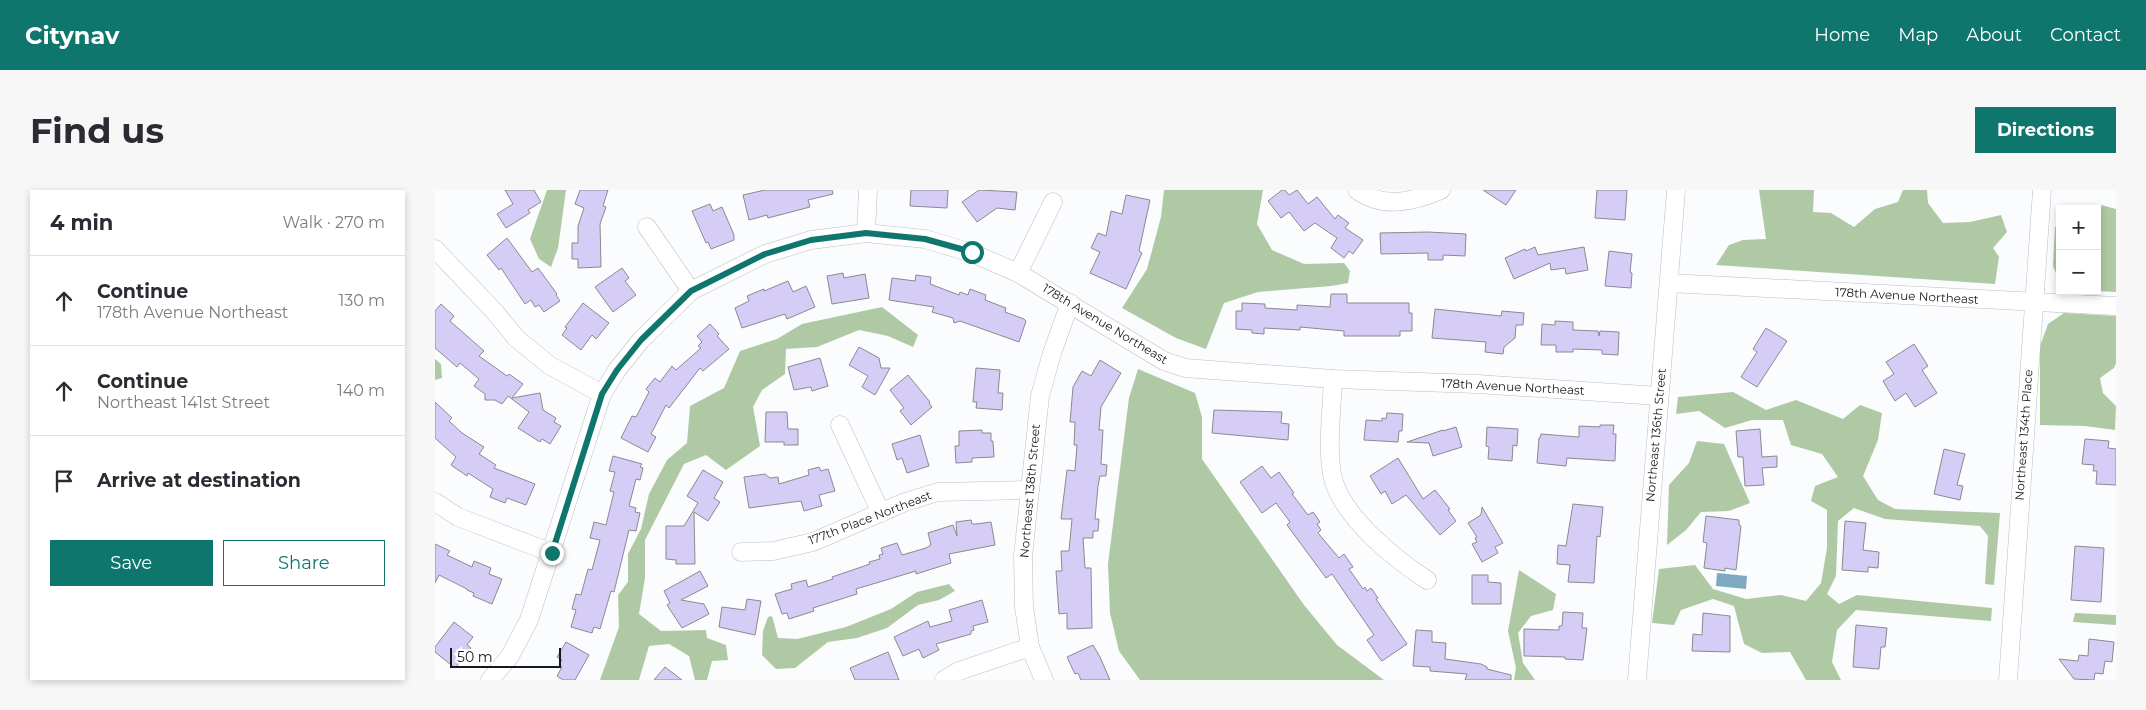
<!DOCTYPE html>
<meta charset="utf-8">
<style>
:root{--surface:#fff;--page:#f7f7f7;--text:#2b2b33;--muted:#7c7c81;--line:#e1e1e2;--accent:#0f766e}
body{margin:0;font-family:Montserrat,sans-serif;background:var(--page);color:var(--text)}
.controls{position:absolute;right:15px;top:15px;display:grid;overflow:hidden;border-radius:0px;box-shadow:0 2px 8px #0003}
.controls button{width:45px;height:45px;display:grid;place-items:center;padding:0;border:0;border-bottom:1px solid var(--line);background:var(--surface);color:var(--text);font:25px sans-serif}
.scale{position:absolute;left:15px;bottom:12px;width:111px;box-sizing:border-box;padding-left:5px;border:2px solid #17181b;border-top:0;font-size:14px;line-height:18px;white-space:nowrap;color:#17181b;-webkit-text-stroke:4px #fff;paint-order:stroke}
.stop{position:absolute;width:15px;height:15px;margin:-11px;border:4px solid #0f766e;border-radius:50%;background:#fff}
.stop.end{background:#0f766e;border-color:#fff;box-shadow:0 1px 5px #0008}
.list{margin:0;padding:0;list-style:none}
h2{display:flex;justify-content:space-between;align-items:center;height:65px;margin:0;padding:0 20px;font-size:21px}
h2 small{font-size:16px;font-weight:400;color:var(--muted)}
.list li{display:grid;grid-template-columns:32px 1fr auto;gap:15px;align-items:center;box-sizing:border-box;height:90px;padding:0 20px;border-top:1px solid var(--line)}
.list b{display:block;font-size:19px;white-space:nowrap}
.list p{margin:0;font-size:16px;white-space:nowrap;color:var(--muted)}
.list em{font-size:16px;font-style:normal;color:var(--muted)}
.actions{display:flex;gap:10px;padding:15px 20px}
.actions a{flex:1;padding:11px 0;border:1px solid var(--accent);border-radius:0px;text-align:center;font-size:18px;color:var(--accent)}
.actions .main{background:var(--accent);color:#fff}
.icon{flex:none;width:28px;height:28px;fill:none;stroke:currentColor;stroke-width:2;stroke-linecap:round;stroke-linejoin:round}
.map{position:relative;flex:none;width:1681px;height:490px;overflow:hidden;border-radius:0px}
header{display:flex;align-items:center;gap:30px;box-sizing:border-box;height:70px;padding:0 25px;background:var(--accent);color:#fff}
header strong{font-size:24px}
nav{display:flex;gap:28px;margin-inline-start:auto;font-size:18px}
.intro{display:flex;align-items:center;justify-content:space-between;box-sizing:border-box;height:120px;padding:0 30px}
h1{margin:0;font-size:35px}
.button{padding:12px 22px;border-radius:0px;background:var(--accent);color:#fff;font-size:18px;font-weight:700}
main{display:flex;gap:30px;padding:0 30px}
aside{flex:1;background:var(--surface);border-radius:0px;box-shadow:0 2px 8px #0003}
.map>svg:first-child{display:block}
</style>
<header>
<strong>Citynav</strong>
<nav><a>Home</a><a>Map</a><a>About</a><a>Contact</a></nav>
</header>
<div class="intro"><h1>Find us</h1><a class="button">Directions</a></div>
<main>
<aside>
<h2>4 min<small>Walk · 270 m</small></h2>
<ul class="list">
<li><svg class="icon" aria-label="ahead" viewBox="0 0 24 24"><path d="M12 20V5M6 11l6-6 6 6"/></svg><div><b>Continue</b><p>178th Avenue Northeast</p></div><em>130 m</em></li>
<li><svg class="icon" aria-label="ahead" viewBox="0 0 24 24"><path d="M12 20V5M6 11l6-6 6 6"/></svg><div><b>Continue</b><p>Northeast 141st Street</p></div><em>140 m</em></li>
<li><svg class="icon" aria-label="arrive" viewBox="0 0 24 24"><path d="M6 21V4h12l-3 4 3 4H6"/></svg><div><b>Arrive at destination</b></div></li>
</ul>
<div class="actions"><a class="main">Save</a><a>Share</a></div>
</aside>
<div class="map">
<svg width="1681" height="490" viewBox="0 0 1681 490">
<rect width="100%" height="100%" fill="#fbfcfd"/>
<!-- forest -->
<g fill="#afc9a4">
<path d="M112,0H131L123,58L116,77L104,69L95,49Z"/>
<path d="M729,0H828L822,34L837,60L869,74L909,73L915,81L913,93L896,96L823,102L789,113L771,159L741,148L687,118L712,79L726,27Z"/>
<path d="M1324,0H1379L1378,22L1396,23L1419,37L1440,19L1463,12L1468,0H1492L1493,13L1508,33L1535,32L1566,25L1572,42L1558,58L1564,67L1560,94L1281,75L1294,55L1308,50L1331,49Z"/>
<path d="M1666,15L1681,19V102L1662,101V19Z"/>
<path d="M1620,37H1625V93L1618,76Z"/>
<path d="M447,117L483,145L478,157L453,146L424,140L382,157L351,159L350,184L327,200L318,217L325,256L291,280L271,265L249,274L210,350V388L204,424L226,441L271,440L272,448L291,455L293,470L277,471L272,490H260L254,466L234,454L214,456L204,490H165L184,437L183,405L193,392V364L206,339L214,304L232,270L252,253L255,216L289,198L305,161L342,149L367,134Z"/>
<path d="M1629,123L1681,126V173L1679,178L1665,188L1668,203L1681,216L1680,240L1650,236L1605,235V156L1613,134Z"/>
<path d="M0,169L6,174L7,188L0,190Z"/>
<path d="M703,179L760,203L767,227V269L869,415L902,455L949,490H705L684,461L675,423L673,374L694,208Z"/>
<path d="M1298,202L1331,220L1361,210L1408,229L1425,215L1447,223L1443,250L1428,286L1443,310L1460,319L1565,323L1559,395L1550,394L1553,346L1545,336L1450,329L1419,318L1403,331L1401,386L1392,404L1404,414L1422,405L1557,418L1556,431L1421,420L1402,440L1397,472L1406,490H1371L1355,462L1327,463L1309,454L1299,416L1278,409L1246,420L1239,435L1217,433L1224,379L1260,375L1278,399L1311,409L1346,405L1371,411L1386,393L1392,358V320L1376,311L1380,296L1403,287L1387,264L1356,255L1348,230H1317L1290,238L1264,221L1241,224L1243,207Z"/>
<path d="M1262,251L1289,254L1315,313L1294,321L1266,322L1251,340L1232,355L1234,295L1254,273Z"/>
<path d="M1084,380L1121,404L1118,420L1096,426L1083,443L1088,473L1100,490H1079L1081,478L1073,441Z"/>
<path d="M514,394L520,401L504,410L483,415L452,438L422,448L393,452L360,478L341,479L327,465L328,441L333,427L337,426L343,448L362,449L411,437L456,419L482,402Z"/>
<path d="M1640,423L1681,425V435L1638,432Z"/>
</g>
<!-- water -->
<path fill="#7ea9c1" d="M1282,383L1312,386L1311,399L1281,396Z"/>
<!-- building -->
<g fill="#d5cdf6" stroke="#8b8991">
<path d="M70,0H99L106,12L93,20L95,23L71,38L62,24L78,14Z"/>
<path d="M145,0H173L168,16L171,17L165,34L166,77L143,78V69H137V53H143V36L149,18L140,14Z"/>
<path d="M330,0H397L398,4L373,10L375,17L333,28L332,25L314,30L308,5Z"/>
<path d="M476,0H513L512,18L475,16Z"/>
<path d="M544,0L582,2L580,20L562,18L542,32L527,12Z"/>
<path d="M847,0H850L854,5L862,0L873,14L882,7L900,29L903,25L914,33L910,38L928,50L918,64L914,61L909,68L896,58L902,48L880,33L869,41L854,22L846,28L833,11Z"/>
<path d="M1048,0H1081L1071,15Z"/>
<path d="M1162,0H1192L1190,30L1160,28Z"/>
<path d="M691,5L715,10L704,61L707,63L691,99L655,83L665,62L656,58L663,43L671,46L676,21L687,24Z"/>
<path d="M275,14L278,21L287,17L299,45V50L276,59L273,52L271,53L257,21Z"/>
<path d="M993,42L1031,44L1030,66L1008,65V70H993V63L946,64L945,43Z"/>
<path d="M72,48L97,82L103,78L122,104L121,105L125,111L109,122L104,115L100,117L96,110L90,114L66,78L64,80L52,65Z"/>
<path d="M1100,57L1103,65L1149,57L1153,80L1131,84L1130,78L1116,80L1115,73L1079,89L1070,68L1090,59L1091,61Z"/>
<path d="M1174,61L1197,64L1195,82L1197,83L1196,98L1170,96Z"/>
<path d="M187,78L194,88L190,91L201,105L178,122L160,97Z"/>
<path d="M408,83L409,88L430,84L434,108L397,114L392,86Z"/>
<path d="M481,85L496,87L495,94L524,105L525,102L533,105L535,99L551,105L550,110L571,118L570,122L589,129L591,131L584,152L525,131L519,133L518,128L497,122L499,117L454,110L457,88L480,91Z"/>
<path d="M353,91L358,102L371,96L380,117L352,129L350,124L307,138L300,118L314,111L312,106L329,99V101Z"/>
<path d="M896,104H912V113H974V123H977V141H965V146H909V141L865,137V140L829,138V144L817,143V140L801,139V121H807V113L830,114V118L862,120V115L895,117Z"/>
<path d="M148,113L174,133L161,149L157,145L146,160L127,145L132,138L130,137Z"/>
<path d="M6,114L19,126L15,131L49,161L44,166L72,186L74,184L88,194L77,208L105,203L108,220L121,228L119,232L126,236L115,254L107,249L105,252L83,238L94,222L73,206L67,214L60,210H50V204L39,196L44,189L25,173L22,177L0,158V121Z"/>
<path d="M1000,119L1066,126L1067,121L1089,123L1088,135H1081L1080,148L1069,157L1068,164L1050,162L1051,152L997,148Z"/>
<path d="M1120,131L1138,132V140L1163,141L1164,146L1165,141L1184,142L1183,165L1167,164V160L1138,159V162H1121V155H1106L1107,134L1120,135Z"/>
<path d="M275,134L284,144L282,146L294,159L268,181L265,178L234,218L231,215L216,244L221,247L213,262L186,248L197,226L201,227L214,202L211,199L220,188L225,192L237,176L241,180L266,158L263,156L267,152L262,146Z"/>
<path d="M1331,138L1352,151L1322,197L1306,187L1322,162L1318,159Z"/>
<path d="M1479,154L1493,176L1487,180L1502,203L1480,217L1471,203L1460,211L1448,191L1459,184L1451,172Z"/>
<path d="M424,157L444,168L446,178H455L440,205L427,197L433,186L414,175Z"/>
<path d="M385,168L393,196L377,201L376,197L359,200L353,177Z"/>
<path d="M665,170L686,183L666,217L664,240H668L666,274L672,275L671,286H665L663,296L660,329H664L663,341H658V348H648L650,378H656L657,438L632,439V423L624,424L621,381H627L626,361H634L637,329H626L632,280L640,281L642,255H639L640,232H635L638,197L647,181L656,186Z"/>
<path d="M541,178L565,180L563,203H568L567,220L541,218L542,212H538Z"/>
<path d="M473,185L495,212L494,213L497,217L476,235L465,221L469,218L455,200Z"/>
<path d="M0,212L17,228L14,231L27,243L49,257L44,264L61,275L59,278L100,294L91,315L72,308L70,313L55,307L58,299L33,283L32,286L16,275L21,267L0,248Z"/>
<path d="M779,220L847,222L846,233L854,234L853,250L777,243Z"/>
<path d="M331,222H352L353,239H363V255H349V252H330Z"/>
<path d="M952,223L968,224L967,241H964L963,252L929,250L931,230L947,231V228L951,229Z"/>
<path d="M1165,235H1179L1178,244H1181L1180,271L1132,268L1131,276L1102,273L1104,248H1105L1106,244L1144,247V236L1165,237Z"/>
<path d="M1021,237L1027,257L998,266L994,253L972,252L1008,240V241Z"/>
<path d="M1052,237L1083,239L1082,256L1078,255L1077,271L1053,269L1054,257L1051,256Z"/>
<path d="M1325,239L1327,267L1342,266V277L1327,278L1329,295L1310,296L1308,267H1303L1301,241Z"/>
<path d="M547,240V243H556V251H558L559,267L537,268V272L521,273L520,256H524V241Z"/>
<path d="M485,245L494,276L472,283L467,268L462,270L457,254Z"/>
<path d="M1650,249L1674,251L1673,258L1681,259V295L1661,294L1662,281H1658L1659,275L1647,274Z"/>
<path d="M1509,259L1530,264L1522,295L1528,296L1525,310L1499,304Z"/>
<path d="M178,266L207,274L205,277L208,278L205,290L201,289L194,316L201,318L200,322L205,323L201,341L194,340L179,402L176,401L165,439L159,437L157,443L136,437L141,420L137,419L141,404L146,405L153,379L157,380L165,350L155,348L159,332L171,335L179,302L175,301L180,282L174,281Z"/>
<path d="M963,268L988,309L1000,300L1015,319L1013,320L1021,331L1005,345L971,305L957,314L950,301L946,304L935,286Z"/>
<path d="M827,276L836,288L844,282L859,303L857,304L873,325L878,322L885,332L882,334L886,340L883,343L904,368L909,364L918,377L914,379L928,399L930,397L932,401L936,398L943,408L941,409L972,454L947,471L945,469L932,450L939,445L897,384L891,388L852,335L855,332L841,313L827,323L805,292Z"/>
<path d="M384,277L386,281L393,279L400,301L384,305L387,316L369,321L366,311L314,318L309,287L330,284L335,288L343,287L344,294L374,285L373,280Z"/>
<path d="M268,280L288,292L279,308L285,312L273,331L259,322L260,374H241V370L231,369V336H249L263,313L252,306Z"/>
<path d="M1138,314L1168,317L1165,347L1162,346L1159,393L1133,392L1135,375L1122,374L1123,355L1131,356Z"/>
<path d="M1047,317L1068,353L1060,357L1063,363L1047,372L1037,354L1042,352L1040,348L1042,347L1033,333L1046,325Z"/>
<path d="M1271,326L1304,330V335L1306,336L1301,380L1290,378V381L1269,378L1272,353L1268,352Z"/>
<path d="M536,330L537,334H541L556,332L560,355L514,364L516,373L481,384V381L421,399L422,404L378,418L379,421L354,429L352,423L347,424L340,404L357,399L356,394L371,390L373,397L398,389L397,387L435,374L434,372L445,369L444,365L448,364L446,358L462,353L467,365L491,358L496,355L493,343L518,335L522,346L521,332Z"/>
<path d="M1410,331L1431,333L1428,360L1444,362L1443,378L1433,377V382L1407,380Z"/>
<path d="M0,354L15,361L12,365L37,377L39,371L56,378L54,384L67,389L57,414L38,406L39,403L32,400V399L4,385L0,393Z"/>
<path d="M1640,356L1669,358L1666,412L1636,410Z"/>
<path d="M265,381L273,396L246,410L269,414L274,424L247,438L232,415L235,413L229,401Z"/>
<path d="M1037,385H1053V392L1066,393V414H1037Z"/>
<path d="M312,409L326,411L320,445L284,437L287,417L310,420Z"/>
<path d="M547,410L553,432L538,436L539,440L536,441V444L501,454L504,460L488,468L484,459L468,466L459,447L493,431L495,437L517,431L514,420Z"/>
<path d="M1128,422L1148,423L1147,438H1152L1148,470L1130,469V467L1089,466V439L1124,440V436H1127Z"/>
<path d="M1268,423L1295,426V462L1257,461L1258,444L1267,445Z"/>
<path d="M19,432L38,447L32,455L36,458L20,478L0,462V457Z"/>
<path d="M1421,435L1452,438L1450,457H1446L1444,479L1418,477Z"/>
<path d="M981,440L997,441V452L1011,453L1010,469L1046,474L1052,477V479L1076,485V490H1030L1032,484L995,481V477L978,476Z"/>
<path d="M1654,449L1679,452L1677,472L1670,471L1668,484L1660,483L1659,490L1639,489L1624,469L1643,471L1644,465L1653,466Z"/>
<path d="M131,452L154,465L140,490H128L122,486L127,477L124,475L127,470L122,467Z"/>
<path d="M658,455L665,467L675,490H646L643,483L640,484L632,467Z"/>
<path d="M453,462L464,490H420L415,478Z"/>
<path d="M230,477L247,490H219Z"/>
</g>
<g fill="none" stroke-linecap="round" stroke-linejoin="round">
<!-- minor casing -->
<g stroke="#babdc6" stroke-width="19">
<g id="minor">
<path d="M922,0C948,19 978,12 1006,0"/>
<path d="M212,37L256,101"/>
<path d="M431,43L433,0"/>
<path d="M0,59L59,121L81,148L114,175L167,204"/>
<path d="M583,83L618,12"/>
<path d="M1234,93L1681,116"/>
<path d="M898,189C897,218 892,255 897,284C904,325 960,369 992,390"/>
<path d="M405,235L446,323"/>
<path d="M0,312L23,327L117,363"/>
<path d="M306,362L338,361L378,352L470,312L503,302L594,300"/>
<path d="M55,490L75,466L94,430L167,204L182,180L206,150L256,101L330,64L376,50L431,43L490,49L537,63L583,83L729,171L750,178L898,189L1042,194L1224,206"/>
<path d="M509,490L524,481L595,457"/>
<path d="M609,490L595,457L589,417L588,366L605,206L617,163L635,113"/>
<path d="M1202,490L1241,0"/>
<path d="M1573,490L1607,0"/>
</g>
</g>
<!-- minor -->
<use href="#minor" stroke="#fff" stroke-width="18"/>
</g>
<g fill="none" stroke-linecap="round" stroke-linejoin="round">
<!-- route -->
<path stroke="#0f766e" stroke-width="6" d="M117,363L167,204L182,180L206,150L256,101L330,64L376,50L431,43L490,49L537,62"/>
</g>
<g text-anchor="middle" stroke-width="5" stroke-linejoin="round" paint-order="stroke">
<!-- street labels -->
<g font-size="12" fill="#17181b" stroke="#fff">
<text transform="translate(1472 106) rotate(3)" y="4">178th Avenue Northeast</text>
<text transform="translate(670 134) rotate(31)" y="4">178th Avenue Northeast</text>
<text transform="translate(1078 197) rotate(3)" y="4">178th Avenue Northeast</text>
<text transform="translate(1221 245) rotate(-85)" y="4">Northeast 136th Street</text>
<text transform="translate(1589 245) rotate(-86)" y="4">Northeast 134th Place</text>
<text transform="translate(595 301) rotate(-85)" y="4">Northeast 138th Street</text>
<text transform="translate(435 328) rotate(-21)" y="4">177th Place Northeast</text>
</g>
</g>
</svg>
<div class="controls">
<button>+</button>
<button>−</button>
</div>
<div class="scale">50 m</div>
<div class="stop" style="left:537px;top:62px"></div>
<div class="stop end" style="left:117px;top:363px"></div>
</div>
</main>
